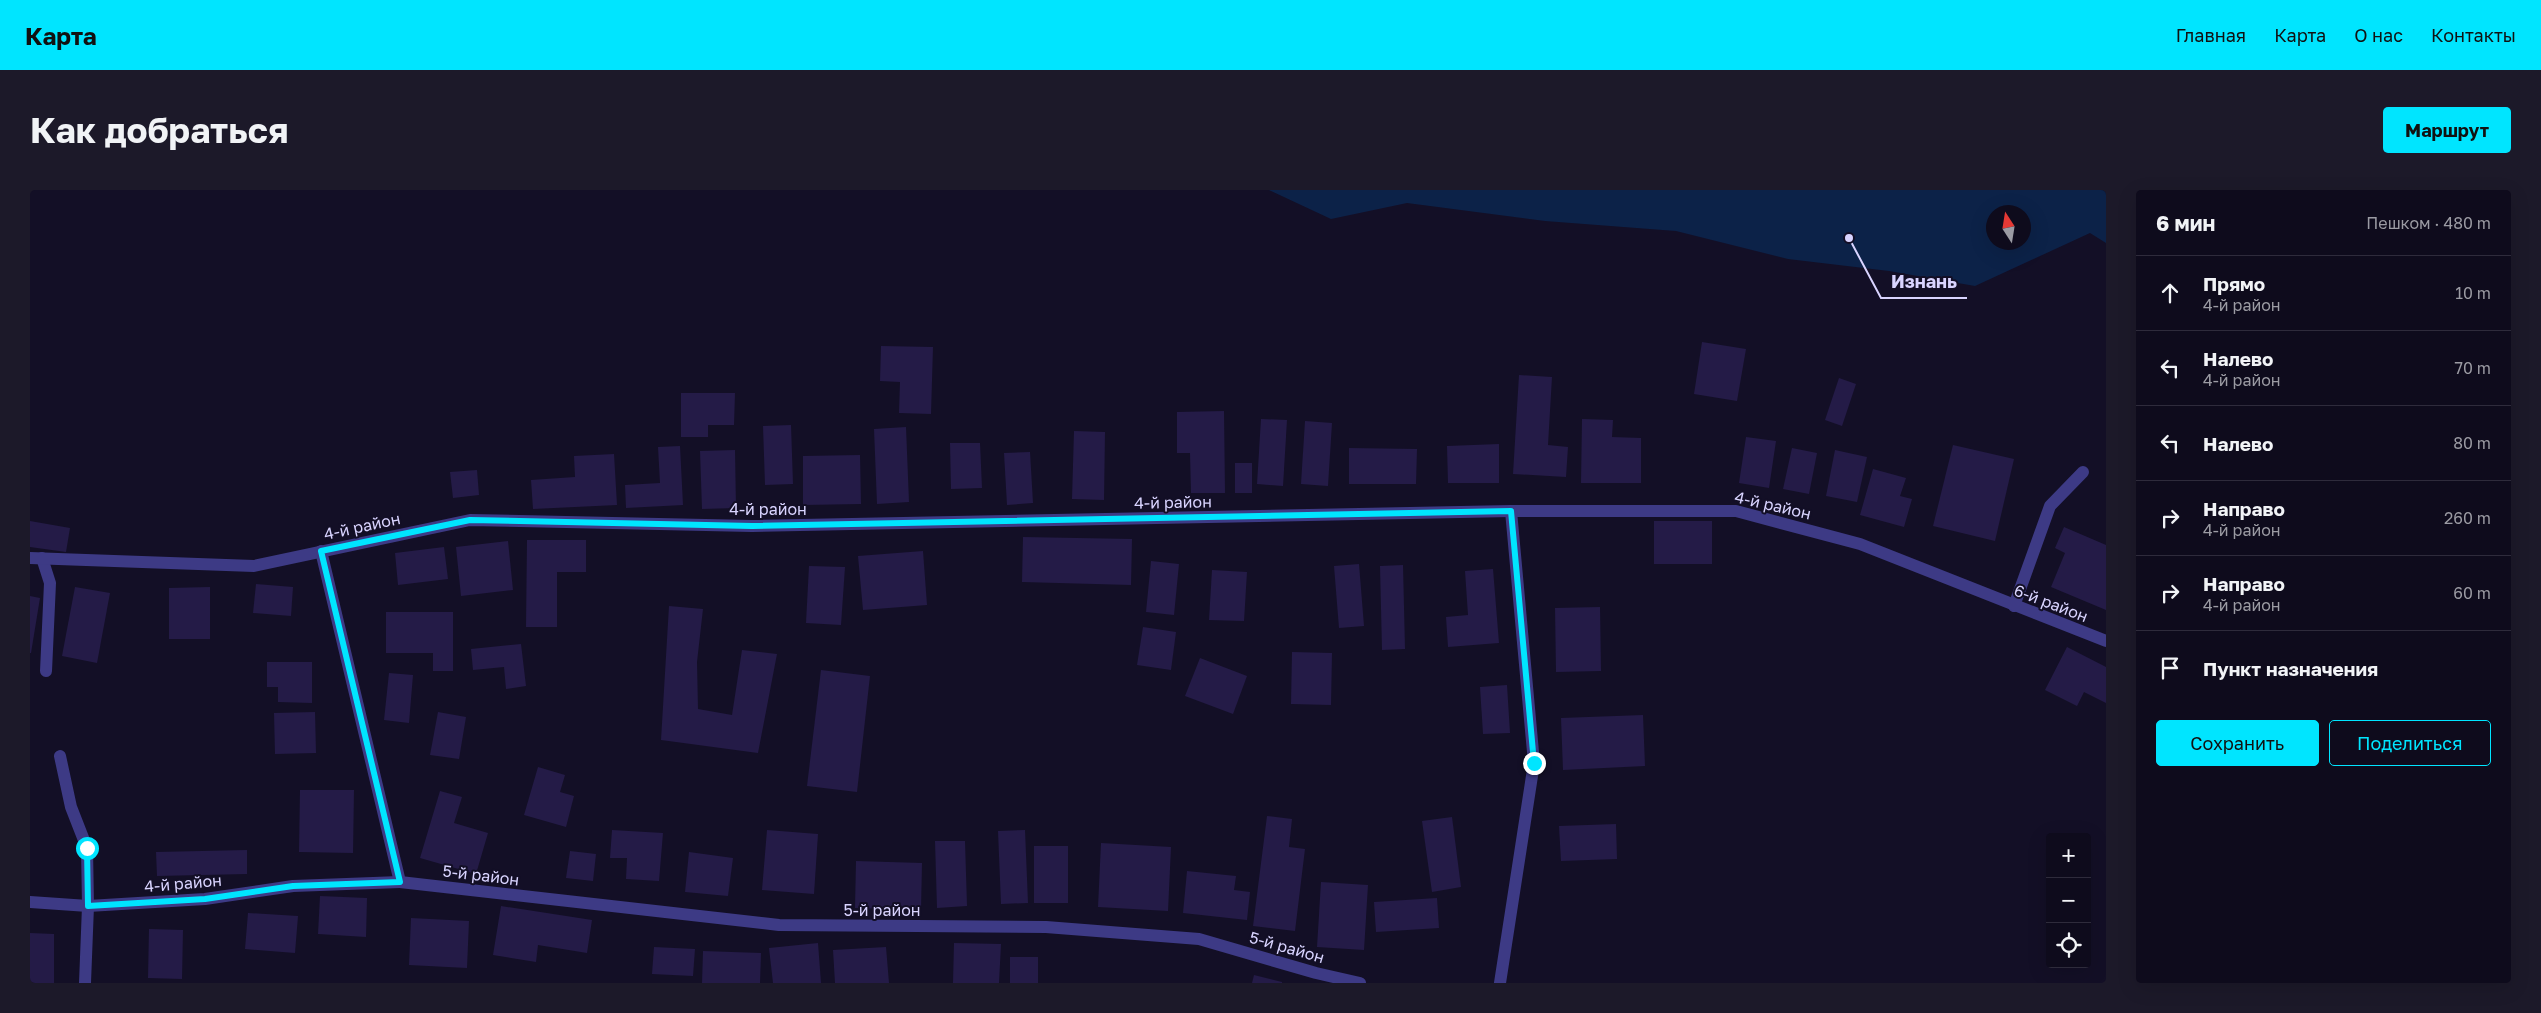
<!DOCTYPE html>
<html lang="ru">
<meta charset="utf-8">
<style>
:root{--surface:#0e0b1c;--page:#1c1929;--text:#f1f3f6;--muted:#9b9ba3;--line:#2e2b3b;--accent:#00e5ff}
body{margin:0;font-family:"Golos Text",sans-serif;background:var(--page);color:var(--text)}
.controls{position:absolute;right:15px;bottom:15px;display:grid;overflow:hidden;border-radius:5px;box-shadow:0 5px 20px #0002}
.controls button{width:45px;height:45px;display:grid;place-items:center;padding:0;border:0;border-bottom:1px solid var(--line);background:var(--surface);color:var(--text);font:25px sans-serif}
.compass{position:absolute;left:1956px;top:15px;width:45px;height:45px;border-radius:50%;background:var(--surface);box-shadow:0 5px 20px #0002;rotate:348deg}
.stop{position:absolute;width:15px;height:15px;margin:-11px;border:4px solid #00e5ff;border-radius:50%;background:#fff}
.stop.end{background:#00e5ff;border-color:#fff;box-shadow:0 1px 5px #0008}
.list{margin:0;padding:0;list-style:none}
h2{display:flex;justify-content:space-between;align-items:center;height:65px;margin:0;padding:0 20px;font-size:21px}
h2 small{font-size:16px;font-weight:400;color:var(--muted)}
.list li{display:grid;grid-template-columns:32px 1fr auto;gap:15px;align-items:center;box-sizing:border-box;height:75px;padding:0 20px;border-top:1px solid var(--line)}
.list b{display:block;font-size:19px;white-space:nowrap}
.list p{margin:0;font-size:16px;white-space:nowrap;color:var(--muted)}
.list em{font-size:16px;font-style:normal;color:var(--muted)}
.actions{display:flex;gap:10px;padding:15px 20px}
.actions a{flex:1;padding:11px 0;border:1px solid var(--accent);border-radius:5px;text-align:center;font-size:18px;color:var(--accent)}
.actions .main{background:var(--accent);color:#111}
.icon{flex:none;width:28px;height:28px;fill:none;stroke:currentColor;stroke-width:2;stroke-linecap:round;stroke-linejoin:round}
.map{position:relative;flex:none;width:2076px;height:793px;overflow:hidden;border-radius:5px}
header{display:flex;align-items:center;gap:30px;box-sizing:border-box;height:70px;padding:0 25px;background:var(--accent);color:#111}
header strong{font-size:24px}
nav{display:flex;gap:28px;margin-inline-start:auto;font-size:18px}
.intro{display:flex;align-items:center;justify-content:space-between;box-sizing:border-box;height:120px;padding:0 30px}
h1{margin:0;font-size:35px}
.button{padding:12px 22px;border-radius:5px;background:var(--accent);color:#111;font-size:18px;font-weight:700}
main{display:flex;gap:30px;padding:0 30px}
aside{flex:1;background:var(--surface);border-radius:5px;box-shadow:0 5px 20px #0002}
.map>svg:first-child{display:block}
</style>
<header>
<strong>Карта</strong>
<nav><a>Главная</a><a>Карта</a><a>О нас</a><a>Контакты</a></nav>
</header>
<div class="intro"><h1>Как добраться</h1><a class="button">Маршрут</a></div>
<main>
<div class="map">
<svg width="2076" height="793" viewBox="0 0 2076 793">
<rect width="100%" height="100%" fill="#130f26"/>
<!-- water -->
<path fill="#0c2248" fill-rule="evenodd" d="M1239,0H2076V53L2060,43L1945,96L1859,81L1758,69L1646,41L1515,31L1377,13L1301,29ZM1964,22H1994V52H1964Z"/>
<!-- building -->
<g fill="#241b47">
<path d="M1672,152L1716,159L1707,211L1664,204Z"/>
<path d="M851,156L903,157L901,224L869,223L870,192L850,191Z"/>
<path d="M1489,185L1522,187L1518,255L1538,257L1536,287L1483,284Z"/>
<path d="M1809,188L1826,194L1812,236L1795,230Z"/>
<path d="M651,203H705L704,235H678V247H651Z"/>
<path d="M1194,221L1195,303H1161L1160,263H1147V222Z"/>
<path d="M1231,229L1257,230L1253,296L1227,294Z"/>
<path d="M1552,229L1583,230L1582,247L1611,248V293H1551Z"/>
<path d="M1275,231L1302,233L1298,296L1271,294Z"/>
<path d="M761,235L763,294L735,295L733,236Z"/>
<path d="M876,237L879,312L847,314L844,239Z"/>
<path d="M1044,241L1075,242L1074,310L1042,309Z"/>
<path d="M1716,247L1746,251L1739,298L1709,293Z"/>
<path d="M920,253H950L952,298L921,299Z"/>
<path d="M1469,254V293H1418L1417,256Z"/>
<path d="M1923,255L1984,269L1965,351L1903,336Z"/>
<path d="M650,256L653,315L596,318L595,295L630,293L628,257Z"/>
<path d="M1319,258L1387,259L1386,294H1319Z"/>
<path d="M1762,258L1787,263L1779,304L1753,299Z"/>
<path d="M705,260L706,318L672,319L670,261Z"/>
<path d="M1805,260L1837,267L1827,312L1796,306Z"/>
<path d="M1000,262L1003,313L977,315L974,263Z"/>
<path d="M584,264L587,315L503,319L501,290L545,287L544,266Z"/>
<path d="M830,265L831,314L773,315V266Z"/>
<rect x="1205" y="273" width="17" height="30"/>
<path d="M1843,279L1876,288L1870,306L1882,309L1874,337L1830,325Z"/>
<path d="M447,280L449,305L423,308L420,282Z"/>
<path d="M0,331L40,338L36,362L0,357Z"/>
<rect x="1624" y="331" width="58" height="43"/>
<path d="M2034,337L2076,355V420L2021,397L2035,363L2025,358Z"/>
<path d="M993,347L1102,349L1101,395L992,392Z"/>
<path d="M497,350H556V382H527V437H496Z"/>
<path d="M478,351L483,400L431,406L426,357Z"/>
<path d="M414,357L418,389L368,395L365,363Z"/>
<path d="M893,361L897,415L833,420L828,366Z"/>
<path d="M1121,371L1149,374L1144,425L1116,422Z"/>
<path d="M1329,374L1334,436L1309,438L1304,376Z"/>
<path d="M1373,375L1375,459L1352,460L1350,376Z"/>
<path d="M779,376L815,377L811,435L776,433Z"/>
<path d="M1463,379L1469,453L1418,457L1416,427L1438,425L1435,381Z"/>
<path d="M1182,380L1217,382L1214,431L1179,430Z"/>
<path d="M226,394L263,397L261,426L223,423Z"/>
<path d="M45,397L80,403L67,473L32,466Z"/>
<path d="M180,397V449H139V398Z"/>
<path d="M0,406L10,408L1,463H0Z"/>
<path d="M639,416L673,419L667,472L668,519L702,525L712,460L747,464L728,563L631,550Z"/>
<path d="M1570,417L1571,481L1526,482L1525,418Z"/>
<path d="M356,422H423V481H403V463H356Z"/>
<path d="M1113,437L1146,442L1141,480L1107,475Z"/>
<path d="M491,454L496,496L476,499L474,477L443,480L441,459Z"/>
<path d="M2037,457L2076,477V513L2054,502L2047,516L2015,500Z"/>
<path d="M1262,462L1302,463L1301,515L1261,514Z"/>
<path d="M1170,468L1217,486L1203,524L1155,506Z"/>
<path d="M237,472H282V513L248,512V497H237Z"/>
<path d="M791,480L840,486L827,602L777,596Z"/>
<path d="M359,483L383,485L379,533L354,530Z"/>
<path d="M1477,495L1480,543L1453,544L1450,497Z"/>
<path d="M285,522L286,563L245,564L244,523Z"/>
<path d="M408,522L436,527L429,569L400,565Z"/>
<path d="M1613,525L1615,576L1533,580L1531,528Z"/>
<path d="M508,577L535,585L530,602L544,606L536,637L494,625Z"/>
<path d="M270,600H324L323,663L269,662Z"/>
<path d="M410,601L432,607L424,633L458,643L446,684L390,668Z"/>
<path d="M1237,626L1262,629L1259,657L1275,659L1265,741L1223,736Z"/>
<path d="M1422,627L1431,697L1402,702L1392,631Z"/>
<path d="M1586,634L1587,669L1531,671L1529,636Z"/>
<path d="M582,640L633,643L629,691L596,689L597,668H580Z"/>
<path d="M737,640L788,644L784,704L732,700Z"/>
<path d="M995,640L998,713L971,714L968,641Z"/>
<path d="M905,651H935L937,716L907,718Z"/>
<path d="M1071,653L1141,657L1138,721L1068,717Z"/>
<rect x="1004" y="656" width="34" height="57"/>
<path d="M217,660V684L127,686L126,662Z"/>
<path d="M540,661L566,664L563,691L536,688Z"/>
<path d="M659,662L703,668L698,706L655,702Z"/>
<path d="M826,671L892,673L891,720L825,718Z"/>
<path d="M1157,681L1206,686L1204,700L1220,702L1217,730L1153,723Z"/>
<path d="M1291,692L1338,695L1334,760L1287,757Z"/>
<path d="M290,706L337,708L336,747L288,744Z"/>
<path d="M1407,708L1409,738L1346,742L1344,712Z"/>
<path d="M471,716L562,730L557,763L508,755L506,772L463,765Z"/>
<path d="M218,723L268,726L265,763L215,759Z"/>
<path d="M381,728L439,731L437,778L379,775Z"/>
<path d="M119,739L153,740L152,789L118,788Z"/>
<path d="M0,743L24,744V793H0Z"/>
<path d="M788,753L791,793H743L739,758Z"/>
<path d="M924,753L971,754L969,793H923Z"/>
<path d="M624,757L665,759L663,786L622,784Z"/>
<path d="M856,757L859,793H805L803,760Z"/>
<path d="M673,761L731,763L730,793H672Z"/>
<rect x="980" y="767" width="28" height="26"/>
<path d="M1224,785L1252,792V793H1222Z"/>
</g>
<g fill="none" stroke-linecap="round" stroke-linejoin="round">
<!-- service -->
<g stroke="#3d3a85" stroke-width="12">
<path d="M12,368L20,393L16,481"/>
<path d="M1984,416L2020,316L2053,282"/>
<path d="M30,566L41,617L57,658L58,716L55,793"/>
<path d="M0,712L58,716L175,709L263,696L370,692"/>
</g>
<!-- minor -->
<g stroke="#3d3a85" stroke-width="12">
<path d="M291,361L370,692L749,735L1016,737L1169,749L1286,783L1330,793"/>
<path d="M0,368L224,376L440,330L722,336L1481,321H1706L1830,354L2076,451"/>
<path d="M1470,793L1504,573L1481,321"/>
</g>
</g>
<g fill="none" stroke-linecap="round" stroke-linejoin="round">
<!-- route -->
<path stroke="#00e5ff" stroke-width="6" d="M57,658L58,716L175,709L263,696L370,692L291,361L440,330L722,336L1481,321L1504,573"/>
</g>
<g text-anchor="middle" stroke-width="4" stroke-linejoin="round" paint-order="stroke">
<!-- street labels -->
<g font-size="16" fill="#d9d4ff" stroke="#130f26">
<text transform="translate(1143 312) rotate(-1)" y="6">4-й район</text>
<text transform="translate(1743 315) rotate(13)" y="6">4-й район</text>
<text x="738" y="325">4-й район</text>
<text transform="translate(332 336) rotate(-12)" y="6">4-й район</text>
<text transform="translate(2021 413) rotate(21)" y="6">6-й район</text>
<text transform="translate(451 685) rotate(7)" y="6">5-й район</text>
<text transform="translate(153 693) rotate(-5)" y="6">4-й район</text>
<text x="852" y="726">5-й район</text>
<text transform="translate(1257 757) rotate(16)" y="6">5-й район</text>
</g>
</g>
<!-- callouts -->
<path fill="none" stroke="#d9d4ff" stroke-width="2" d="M1819 48L1851 108H1937"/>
<circle fill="#d9d4ff" stroke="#130f26" stroke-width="2" cx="1819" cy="48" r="5"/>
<g font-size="18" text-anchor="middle" font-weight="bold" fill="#d9d4ff" stroke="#130f26" stroke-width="4" stroke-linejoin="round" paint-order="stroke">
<text x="1894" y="98">Изнань</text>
</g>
</svg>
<div class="controls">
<button>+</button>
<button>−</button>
<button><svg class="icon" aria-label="locate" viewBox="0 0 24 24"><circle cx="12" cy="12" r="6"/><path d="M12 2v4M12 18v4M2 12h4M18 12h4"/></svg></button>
</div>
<svg class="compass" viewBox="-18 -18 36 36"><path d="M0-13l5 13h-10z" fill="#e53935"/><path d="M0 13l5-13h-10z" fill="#9b9ba3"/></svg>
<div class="stop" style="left:57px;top:658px"></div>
<div class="stop end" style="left:1504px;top:573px"></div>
</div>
<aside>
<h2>6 мин<small>Пешком · 480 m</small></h2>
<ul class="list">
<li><svg class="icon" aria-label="ahead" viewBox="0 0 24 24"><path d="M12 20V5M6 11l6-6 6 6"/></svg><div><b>Прямо</b><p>4-й район</p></div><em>10 m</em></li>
<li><svg class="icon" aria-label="left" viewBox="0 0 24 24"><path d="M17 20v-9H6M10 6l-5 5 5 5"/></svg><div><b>Налево</b><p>4-й район</p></div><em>70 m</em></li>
<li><svg class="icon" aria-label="left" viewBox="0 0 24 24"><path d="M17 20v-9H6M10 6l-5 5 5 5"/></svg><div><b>Налево</b></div><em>80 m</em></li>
<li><svg class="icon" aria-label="right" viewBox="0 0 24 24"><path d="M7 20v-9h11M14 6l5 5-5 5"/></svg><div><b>Направо</b><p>4-й район</p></div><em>260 m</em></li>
<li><svg class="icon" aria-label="right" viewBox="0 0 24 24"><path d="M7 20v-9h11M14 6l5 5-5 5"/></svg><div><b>Направо</b><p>4-й район</p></div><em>60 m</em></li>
<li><svg class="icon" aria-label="arrive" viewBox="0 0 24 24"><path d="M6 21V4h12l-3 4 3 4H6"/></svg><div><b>Пункт назначения</b></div></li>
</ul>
<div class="actions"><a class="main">Сохранить</a><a>Поделиться</a></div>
</aside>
</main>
